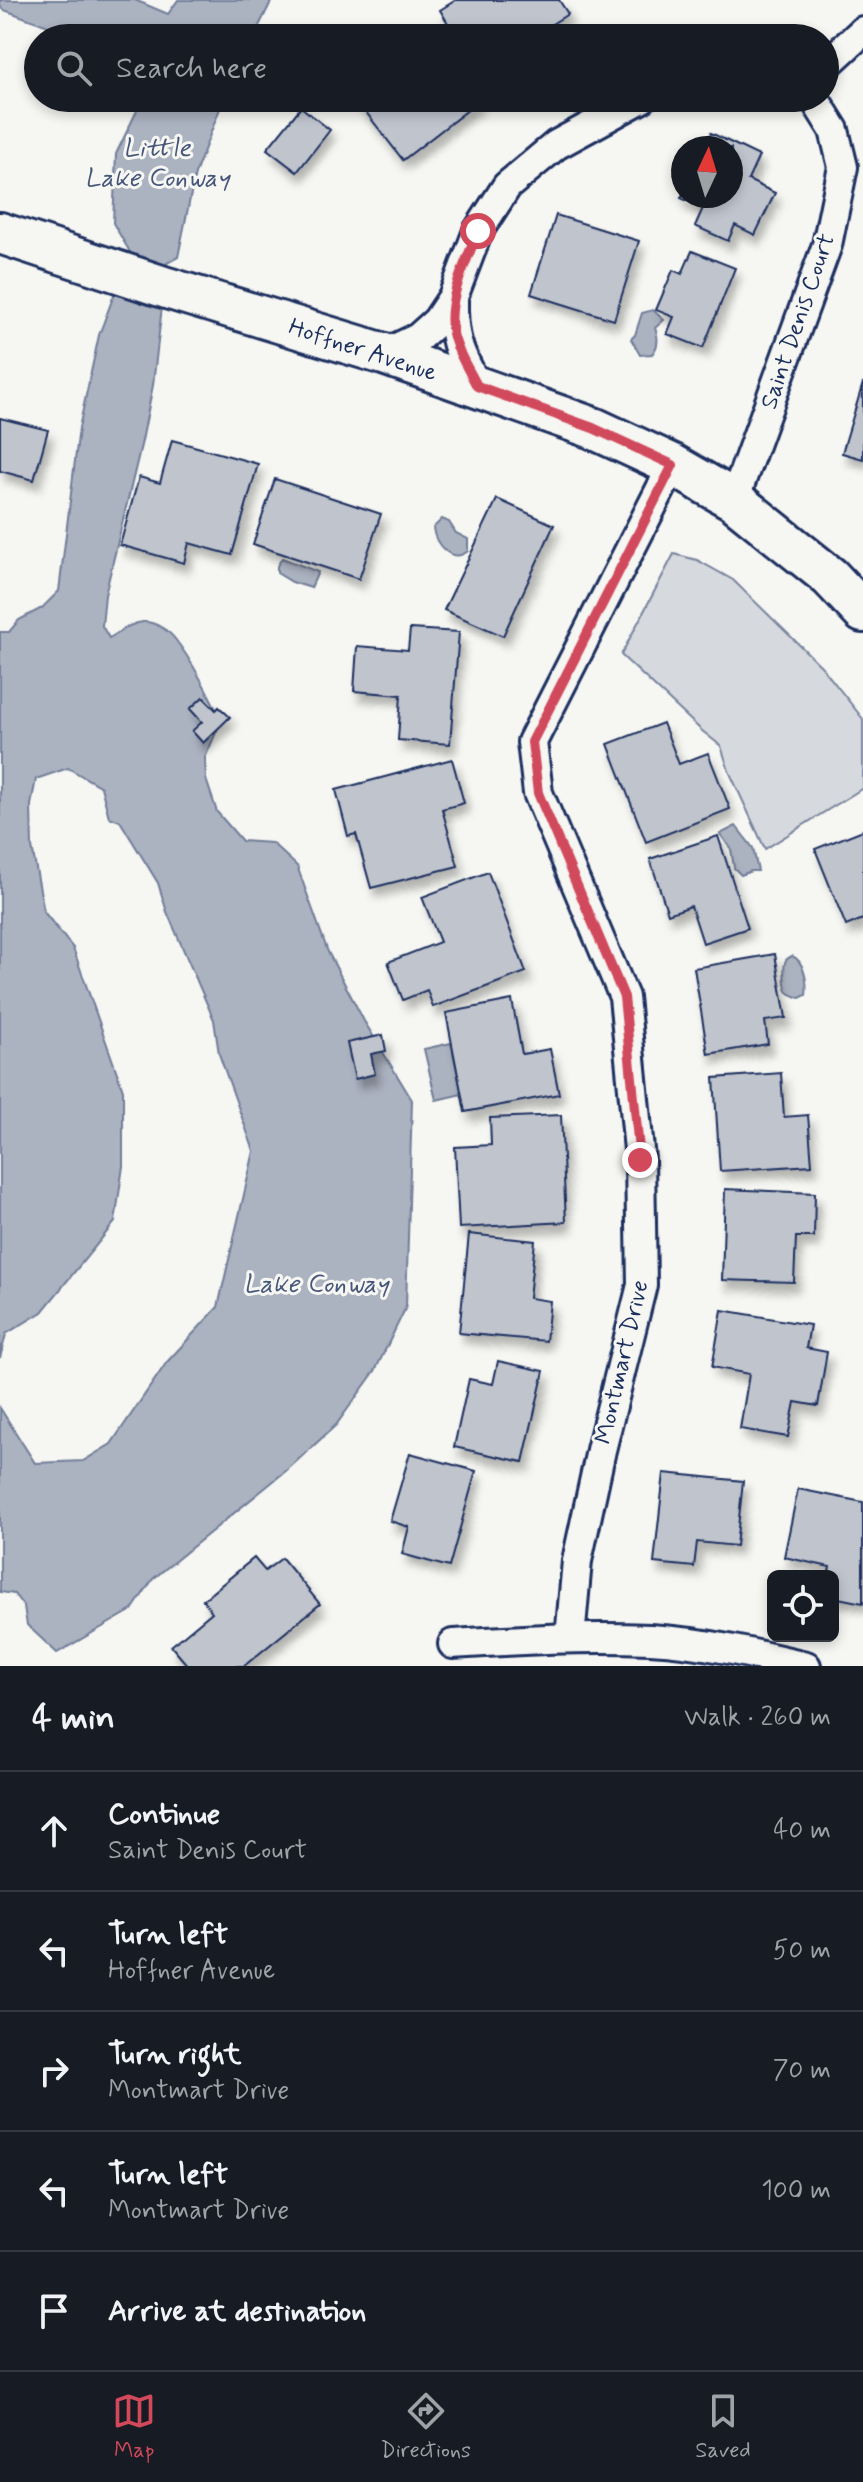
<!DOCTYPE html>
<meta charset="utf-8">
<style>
:root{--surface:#171b24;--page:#242831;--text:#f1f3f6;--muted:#9ea1a6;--line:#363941;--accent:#d1495b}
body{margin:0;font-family:Mynerve,sans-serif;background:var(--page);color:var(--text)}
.controls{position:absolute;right:24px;bottom:24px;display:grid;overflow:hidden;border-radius:12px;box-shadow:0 4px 12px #0003}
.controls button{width:72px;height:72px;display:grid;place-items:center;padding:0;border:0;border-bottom:2px solid var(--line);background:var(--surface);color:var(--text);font:40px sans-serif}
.compass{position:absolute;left:671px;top:136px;width:72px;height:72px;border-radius:50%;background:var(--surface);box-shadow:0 4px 12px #0003;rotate:4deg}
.stop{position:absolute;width:24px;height:24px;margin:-18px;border:6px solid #d1495b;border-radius:50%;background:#fff}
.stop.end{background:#d1495b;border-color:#fff;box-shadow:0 2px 8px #0008}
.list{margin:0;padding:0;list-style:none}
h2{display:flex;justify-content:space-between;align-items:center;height:104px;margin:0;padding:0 32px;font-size:34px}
h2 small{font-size:26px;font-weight:400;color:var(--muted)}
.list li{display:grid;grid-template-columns:52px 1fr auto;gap:24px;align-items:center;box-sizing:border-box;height:120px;padding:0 32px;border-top:2px solid var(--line)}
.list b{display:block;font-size:30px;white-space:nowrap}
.list p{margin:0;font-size:26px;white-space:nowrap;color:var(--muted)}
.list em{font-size:26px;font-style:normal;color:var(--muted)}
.icon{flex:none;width:44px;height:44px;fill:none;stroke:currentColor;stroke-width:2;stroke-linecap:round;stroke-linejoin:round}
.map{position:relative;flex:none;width:863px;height:1666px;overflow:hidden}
.search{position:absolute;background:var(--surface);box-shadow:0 4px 12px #0003;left:24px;right:24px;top:24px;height:88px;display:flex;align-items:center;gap:20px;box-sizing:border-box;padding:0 28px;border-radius:44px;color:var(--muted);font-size:30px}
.sheet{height:704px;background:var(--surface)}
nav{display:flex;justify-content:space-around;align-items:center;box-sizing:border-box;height:112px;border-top:2px solid var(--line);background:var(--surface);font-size:22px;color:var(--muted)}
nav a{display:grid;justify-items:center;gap:4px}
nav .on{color:var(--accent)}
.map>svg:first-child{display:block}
</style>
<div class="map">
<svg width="863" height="1666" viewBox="0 0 863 1666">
<defs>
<filter id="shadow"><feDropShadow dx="5" dy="9" stdDeviation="4" flood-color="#0004"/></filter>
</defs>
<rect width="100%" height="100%" fill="#f6f6f2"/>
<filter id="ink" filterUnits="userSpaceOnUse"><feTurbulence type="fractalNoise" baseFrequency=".0125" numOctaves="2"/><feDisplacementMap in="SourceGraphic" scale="16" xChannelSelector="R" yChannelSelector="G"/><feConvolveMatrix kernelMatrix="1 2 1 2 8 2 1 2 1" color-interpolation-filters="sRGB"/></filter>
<g filter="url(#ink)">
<!-- green -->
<path fill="#d6d9dd" stroke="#78849e" stroke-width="2" d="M674,554L697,560L733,580L821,666L863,719V788L765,849L729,771L721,746L701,730L621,655Z"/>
<!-- water -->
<g fill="#abb2c0" stroke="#717e99" stroke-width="2">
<path d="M0,0H135L168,14L178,0H272L253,38H81L4,10L0,6Z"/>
<path d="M143,98H224L195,174L178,257L167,263L153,385L142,441L105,595L102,626L109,638C120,632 130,623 143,622C154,621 168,630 175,639C190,658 212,698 221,721L205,758L206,779L217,812L242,841L272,843L297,866L328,952L364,1021L412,1100L406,1307L375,1371L336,1425L287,1470L153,1579L132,1610L57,1653L27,1625L24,1607L14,1594L0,1592V1408L35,1463L83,1461L111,1444L167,1362L218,1307L254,1151L219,1054L214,1020L167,912L158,883L120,821L109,817L101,787L68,768L36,779L31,805L32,847L44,912L73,948L123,1090V1166L115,1222L42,1312L6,1334L0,1358V632H9L19,620L42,608L59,591L79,428L99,335L130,252L113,223L116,154Z"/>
<path d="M653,310L664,320L655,328C659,338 659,346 652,354L640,355L631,339L635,335L642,313Z"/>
<path d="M442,519L449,522L456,533L468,539V551C452,564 435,545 433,528Z"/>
<path d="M282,558L318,572L311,588L292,582L277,573V566Z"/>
<path d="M736,826L753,848L758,871H751L741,875L734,868L731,849L720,834Z"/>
<path d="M792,956C804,960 808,983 806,995L800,998C796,996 791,995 788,992C784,989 783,963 786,960C788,958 790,957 792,956Z"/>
<path d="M451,1043L462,1094L436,1100L424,1049Z"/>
</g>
<!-- building -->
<g fill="#c0c4cd" stroke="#1b2f5e" stroke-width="2" filter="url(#shadow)">
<path d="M456,0H559L568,14L529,38H457L440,10Z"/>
<path d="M418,25L428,38H401Z"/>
<path d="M355,98H475L478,102L403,160Z"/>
<path d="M301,107L330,130L297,172L267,149Z"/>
<path d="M711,133L759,156L748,180L775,193L755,235L735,225L728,241L695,226L703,208L681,198L683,194V196H731V148H704Z"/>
<path d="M556,215L639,241L614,320L531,294Z"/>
<path d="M692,251L735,268L703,348L667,334L674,317L656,310L673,270L682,274Z"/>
<path d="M863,383V459L842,453Z"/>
<path d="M0,418L48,430L34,480L0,471Z"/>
<path d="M172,440L258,464L232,555L189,543L184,563L120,545L139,477L160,483Z"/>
<path d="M275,479L381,514L359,579L253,544Z"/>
<path d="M497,499L554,525L503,636L444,610Z"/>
<path d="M410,629L459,632L450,744L398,740L401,695L354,691L357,646L408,650Z"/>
<path d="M203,697L216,710L219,707L230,717L203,743L192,731L202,722L190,709Z"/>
<path d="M663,723L679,764L708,753L730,809L646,842L608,744Z"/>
<path d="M452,759L464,803L442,809L458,866L371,888L356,834L348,836L336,790Z"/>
<path d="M863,830V919L846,926L815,849Z"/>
<path d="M718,836L748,928L703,943L691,906L668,914L650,859Z"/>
<path d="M488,872L526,972L433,1007L427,990L403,1000L388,962L440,942L422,897Z"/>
<path d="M775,954L786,1018L765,1021L768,1044L708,1054L694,968Z"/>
<path d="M512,1000L522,1054L550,1049L559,1094L465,1112L446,1013Z"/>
<path d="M383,1035L386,1051L371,1054L375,1074L355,1079L347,1043Z"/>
<path d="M781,1073L784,1117L808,1115L812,1165L720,1171L714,1078Z"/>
<path d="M561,1115L566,1222L459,1228L455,1147L491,1145L490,1118Z"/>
<path d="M725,1189L815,1193L814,1237H796L794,1282L722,1280Z"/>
<path d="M469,1234L535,1241L529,1298L550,1301L546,1341L459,1333Z"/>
<path d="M722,1310L810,1325L806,1348L827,1352L818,1406L795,1402L788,1437L740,1429L749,1374L712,1367Z"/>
<path d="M498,1361L544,1371L523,1462L454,1447L469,1379L493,1384Z"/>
<path d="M410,1453L476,1471L449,1567L402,1554L409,1527L390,1521Z"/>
<path d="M664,1473L743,1481L736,1546L697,1542L694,1567L654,1563Z"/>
<path d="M798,1489L863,1502V1603L833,1597V1576H828L830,1567L784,1557Z"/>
<path d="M254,1558L265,1571L282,1558L320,1604L244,1666H188L171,1646L212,1612L203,1600Z"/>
</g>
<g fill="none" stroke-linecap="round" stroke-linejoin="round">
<!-- street casing -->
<g stroke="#1b2f5e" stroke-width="34">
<g id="street">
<path d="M825,66L863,31"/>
<path d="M453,297C452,338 458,351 477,386"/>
<path d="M384,354L418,338L437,321L453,297L478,231L507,186L556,145L642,98"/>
<path d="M734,500L827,245L843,167L834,130L814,98"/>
<path d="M570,1638L577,1561L601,1450L642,1285L640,1160L624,997L538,793L532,742L673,465"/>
<path d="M453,1644C519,1640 584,1636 650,1639C703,1642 755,1654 806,1666"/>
</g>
</g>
<!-- secondary casing -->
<g stroke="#1b2f5e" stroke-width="46">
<path id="secondary" d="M0,233L167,288L384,354L593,428L673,465L734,500L830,577L863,612"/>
</g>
<!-- street -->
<use href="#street" stroke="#f6f6f2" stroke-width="28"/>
<!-- secondary -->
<use href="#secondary" stroke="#f6f6f2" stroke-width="40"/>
</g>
</g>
<g fill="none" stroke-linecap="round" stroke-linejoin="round" filter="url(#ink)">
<!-- route -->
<path stroke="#d1495b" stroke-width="10" d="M478,231C467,261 448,295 452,328C455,349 468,368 477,386L593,428L673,465L532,742L538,793L624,997L640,1160"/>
</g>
<g text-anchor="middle" stroke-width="6" stroke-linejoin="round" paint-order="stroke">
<!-- street labels -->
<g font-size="24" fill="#1b2f5e" stroke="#f6f6f2">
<text transform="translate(797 321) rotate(-71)" y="8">Saint Denis Court</text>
<text transform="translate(363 349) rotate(18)" y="8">Hoffner Avenue</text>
<text transform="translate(621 1362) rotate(-77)" y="8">Montmart Drive</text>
</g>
<!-- water labels -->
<g font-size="26" font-style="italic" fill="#46567b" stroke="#f6f6f2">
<text x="157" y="156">Little<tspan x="157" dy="30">Lake Conway</tspan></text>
<text x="316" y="1292">Lake Conway</text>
</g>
</g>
</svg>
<div class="controls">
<button><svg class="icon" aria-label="locate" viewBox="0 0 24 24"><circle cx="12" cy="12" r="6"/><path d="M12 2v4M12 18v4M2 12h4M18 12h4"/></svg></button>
</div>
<svg class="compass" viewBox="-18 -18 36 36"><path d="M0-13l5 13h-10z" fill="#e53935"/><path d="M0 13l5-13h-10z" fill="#9ea1a6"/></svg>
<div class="stop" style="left:478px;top:231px"></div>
<div class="stop end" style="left:640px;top:1160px"></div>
<div class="search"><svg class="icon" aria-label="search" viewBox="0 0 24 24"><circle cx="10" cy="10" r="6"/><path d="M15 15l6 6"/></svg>Search here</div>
</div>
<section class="sheet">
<h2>4 min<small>Walk · 260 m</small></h2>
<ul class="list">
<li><svg class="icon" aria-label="ahead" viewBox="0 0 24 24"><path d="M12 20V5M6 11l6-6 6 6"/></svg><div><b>Continue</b><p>Saint Denis Court</p></div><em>40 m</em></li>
<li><svg class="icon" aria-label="left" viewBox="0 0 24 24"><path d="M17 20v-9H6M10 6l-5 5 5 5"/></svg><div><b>Turn left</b><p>Hoffner Avenue</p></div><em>50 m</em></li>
<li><svg class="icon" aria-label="right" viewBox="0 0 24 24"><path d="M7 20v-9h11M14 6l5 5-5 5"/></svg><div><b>Turn right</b><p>Montmart Drive</p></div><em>70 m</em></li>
<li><svg class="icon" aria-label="left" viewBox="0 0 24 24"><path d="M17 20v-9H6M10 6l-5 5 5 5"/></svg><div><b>Turn left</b><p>Montmart Drive</p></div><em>100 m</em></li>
<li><svg class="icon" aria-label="arrive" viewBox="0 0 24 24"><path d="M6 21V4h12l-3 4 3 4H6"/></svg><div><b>Arrive at destination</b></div></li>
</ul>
</section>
<nav>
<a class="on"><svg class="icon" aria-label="map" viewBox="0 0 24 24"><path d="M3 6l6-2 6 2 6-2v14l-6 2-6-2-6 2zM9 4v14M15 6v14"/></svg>Map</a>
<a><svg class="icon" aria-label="directions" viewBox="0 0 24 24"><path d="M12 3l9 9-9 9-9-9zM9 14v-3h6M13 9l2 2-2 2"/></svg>Directions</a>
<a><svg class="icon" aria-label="saved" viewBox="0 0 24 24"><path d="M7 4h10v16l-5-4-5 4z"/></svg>Saved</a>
</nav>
